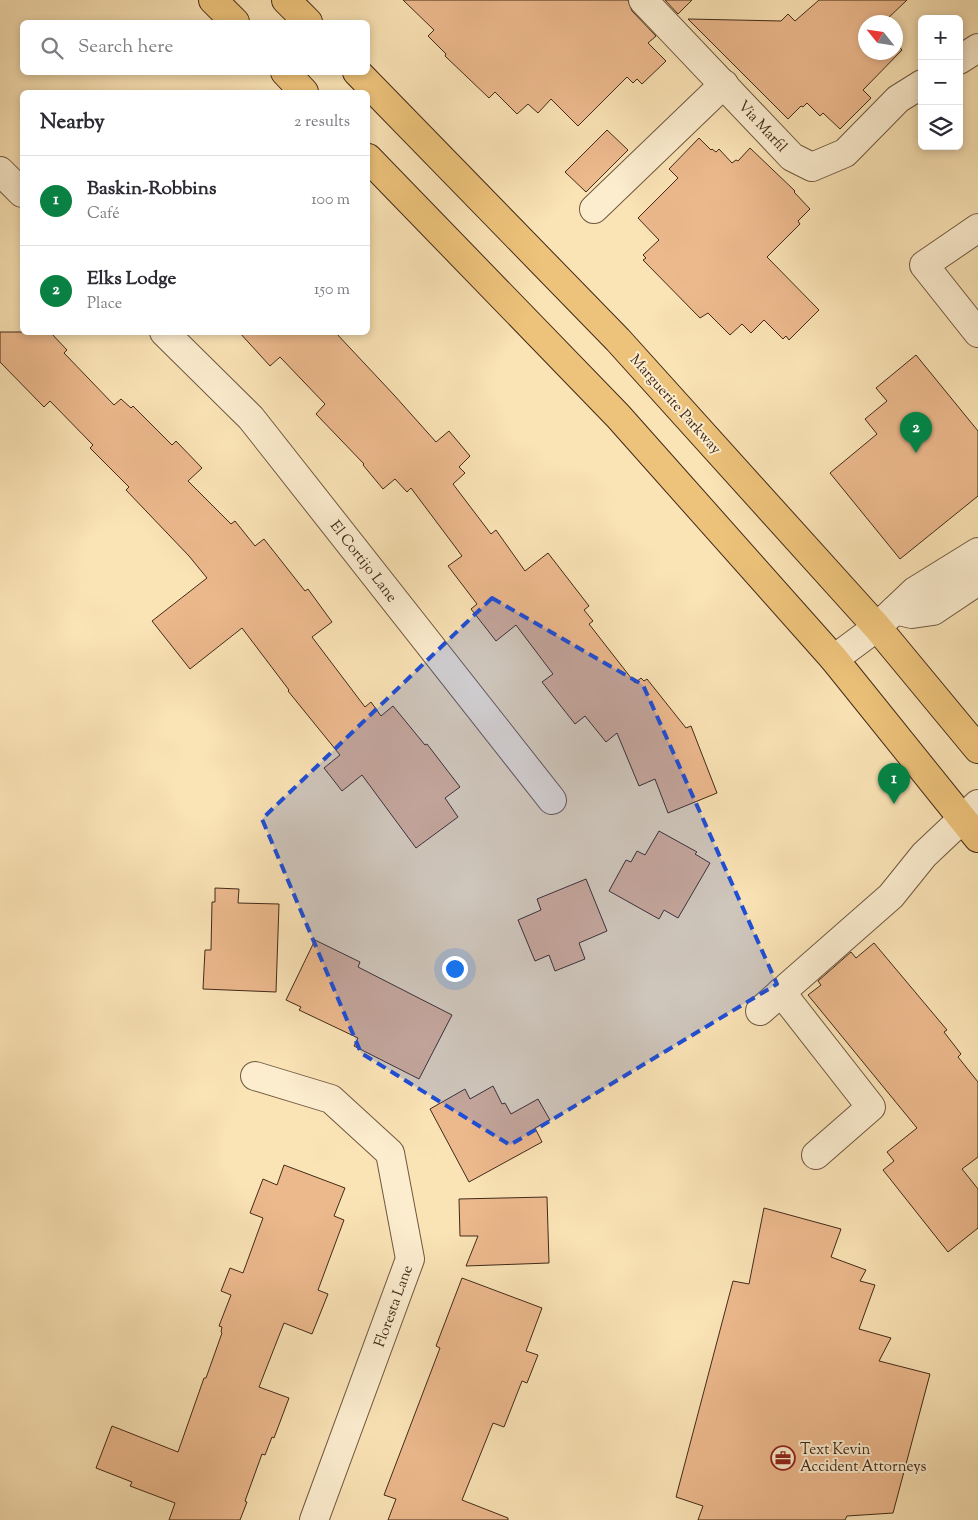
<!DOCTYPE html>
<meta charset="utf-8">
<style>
:root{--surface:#fff;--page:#f2f2f3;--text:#2b2b33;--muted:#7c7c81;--line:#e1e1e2;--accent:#0b8043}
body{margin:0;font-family:"Sorts Mill Goudy",serif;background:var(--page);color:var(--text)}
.controls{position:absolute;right:15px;top:15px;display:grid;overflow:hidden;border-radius:8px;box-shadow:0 2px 8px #0003}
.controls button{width:45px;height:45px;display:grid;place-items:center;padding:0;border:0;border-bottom:1px solid var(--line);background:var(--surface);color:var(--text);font:25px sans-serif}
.compass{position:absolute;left:858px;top:15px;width:45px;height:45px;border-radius:50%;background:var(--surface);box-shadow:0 2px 8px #0003;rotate:300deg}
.you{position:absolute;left:454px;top:968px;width:18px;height:18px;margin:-12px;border:4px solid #fff;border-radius:50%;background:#1a73e8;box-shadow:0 0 0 8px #1a73e833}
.badge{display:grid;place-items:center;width:32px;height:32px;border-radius:50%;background:var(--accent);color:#fff;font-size:16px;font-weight:700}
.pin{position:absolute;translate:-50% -41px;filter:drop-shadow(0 1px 2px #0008)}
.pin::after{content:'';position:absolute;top:26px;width:18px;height:15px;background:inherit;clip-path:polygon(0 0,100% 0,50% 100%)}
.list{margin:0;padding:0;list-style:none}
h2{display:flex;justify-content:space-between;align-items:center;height:65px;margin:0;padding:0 20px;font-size:21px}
h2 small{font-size:16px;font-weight:400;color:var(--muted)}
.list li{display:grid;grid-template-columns:32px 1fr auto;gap:15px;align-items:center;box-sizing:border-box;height:90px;padding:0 20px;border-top:1px solid var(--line)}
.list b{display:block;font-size:19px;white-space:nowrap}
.list p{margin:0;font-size:16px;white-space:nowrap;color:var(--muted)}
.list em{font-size:16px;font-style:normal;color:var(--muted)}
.icon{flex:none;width:28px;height:28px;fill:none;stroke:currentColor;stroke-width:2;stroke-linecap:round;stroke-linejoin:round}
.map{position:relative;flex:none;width:978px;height:1520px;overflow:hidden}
.search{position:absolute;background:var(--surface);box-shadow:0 2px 8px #0003;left:20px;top:20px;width:350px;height:55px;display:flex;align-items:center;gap:12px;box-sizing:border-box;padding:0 18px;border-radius:8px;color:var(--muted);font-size:19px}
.panel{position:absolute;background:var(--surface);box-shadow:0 2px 8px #0003;left:20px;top:90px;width:350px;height:245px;border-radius:8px}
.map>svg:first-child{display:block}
</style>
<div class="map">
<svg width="978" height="1520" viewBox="0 0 978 1520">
<rect width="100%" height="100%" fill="#fae3b5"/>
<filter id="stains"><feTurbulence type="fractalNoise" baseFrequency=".004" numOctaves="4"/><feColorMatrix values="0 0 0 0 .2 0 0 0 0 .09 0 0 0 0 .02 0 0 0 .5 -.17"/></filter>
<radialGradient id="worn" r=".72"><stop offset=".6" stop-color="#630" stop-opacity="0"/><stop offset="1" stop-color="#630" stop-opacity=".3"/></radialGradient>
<!-- building -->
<g fill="#ecb98d" stroke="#422a19">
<path d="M403,0H628L632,11L656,36L648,43L666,61L642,84L637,79L633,83L627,77L578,126L551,99L538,113L528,104L517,114L495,92L489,98L445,56L446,54L428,36L434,30Z"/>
<path d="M665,0H692L678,14Z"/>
<path d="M819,0H907L884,22H866V52H896V43L902,50L863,90L871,98L840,129L823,113L820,116L807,103L803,107L801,106L788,119L688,19L781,21L788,14L795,21Z"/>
<path d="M607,130L628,150L586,192L565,172Z"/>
<path d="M699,138L711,150L712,149L716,152L719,149L732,163L736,160L738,161L750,148L795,191L794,192L810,209L798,221L800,224L767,257L819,310L789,340L786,336L783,339L764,320L751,333L742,324L730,335L708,313L700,318L643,260L646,258L643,255L659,240L638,218L678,178L669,169Z"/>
<path d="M0,332H50L67,350L64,353L114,405L121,399L131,408L133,406L172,445L176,441L202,468L188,481L231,524L235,521L255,546L264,539L305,591L308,589L332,622L312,637L365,707L371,702L381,716L393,706L425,745L427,744L460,787L445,798L458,817L416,848L362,775L342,791L324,768L340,755L288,691L289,690L242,628L190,669L152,621L207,578L189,556L126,490L129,487L90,448L93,445L50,401L44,407L0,362Z"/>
<path d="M239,332H335L394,395L436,442L449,431L470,456L459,467L465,473L453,484L491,534L496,530L525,571L548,553L589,606L584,610L593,621L589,624L635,683L641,678L644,681L647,679L686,728L691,726L717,793L668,813L655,779L639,786L617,733L606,742L585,716L575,724L542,682L553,674L516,625L496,641L471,609L477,604L448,566L462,556L411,488L407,492L395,479L383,489L363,465L364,464L316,414L325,404L280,357L270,366Z"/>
<path d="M916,355L978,431V496L900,559L830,473L877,434L865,419L887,401L876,388Z"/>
<path d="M659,831L697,852L695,854L710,863L678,918L664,910L659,919L609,891L626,860L631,862L637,851L645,855Z"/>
<path d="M586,879L607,931L579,943L585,959L555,971L549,955L535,961L518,920L541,910L537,899Z"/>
<path d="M215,888L239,889L238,903L279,904L276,992L203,989L205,950H211L212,902H215Z"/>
<path d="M315,940L360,962L358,967L452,1015L419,1079L354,1046L358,1038L299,1010L301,1007L286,1000Z"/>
<path d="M874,943L947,1030L944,1032L961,1054L958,1057L978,1082V1157L962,1169L978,1189V1228L948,1252L883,1170L894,1161L887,1152L917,1128L808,995L821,985L818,981L851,952L856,958Z"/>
<path d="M493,1086L502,1104L505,1103L511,1114L538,1099L550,1120L535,1128L542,1142L469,1182L430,1109L465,1089L470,1099Z"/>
<path d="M284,1165L345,1188L334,1216L344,1220L318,1290L328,1294L312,1334L284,1323L259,1387L289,1398L274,1438L272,1437L265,1455L262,1454L245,1501L247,1502L240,1520H169L175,1503L130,1486L132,1482L96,1468L112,1426L178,1452L204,1378H206L222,1333L221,1332L222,1327L219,1326L231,1295L221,1291L230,1268L243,1273L263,1218L250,1213L263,1179L277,1185Z"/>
<path d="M547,1197L549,1263L466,1266L478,1236H460L459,1199Z"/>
<path d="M764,1208L841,1229L831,1257L866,1270L860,1281L875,1285L859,1329L891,1338L879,1361L930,1374L893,1513L847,1516L845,1520H698L703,1506L676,1497L733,1281L749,1284Z"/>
<path d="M462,1278L542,1308L526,1351L538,1355L527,1383L522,1381L504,1427L493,1423L462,1500L508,1518V1520H388L396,1499L384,1495L440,1348L436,1346Z"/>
</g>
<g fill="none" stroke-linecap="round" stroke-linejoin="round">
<!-- minor casing -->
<g stroke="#705840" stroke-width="30">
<g id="minor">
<path d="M643,0L792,157L812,167L845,153L898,99L922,84"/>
<path d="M959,60L978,48"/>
<path d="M0,171L22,193"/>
<path d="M594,209L724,84"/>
<path d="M978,228L924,265L978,333"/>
<path d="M164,332L251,418L552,800"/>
<path d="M895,610L912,614L933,611L978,581"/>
<path d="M834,659L877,627L915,591L978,552"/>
<path d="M781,992L871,1107L816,1155"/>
<path d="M760,1011L891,896L924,855L978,804"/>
<path d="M255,1076L331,1099L390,1153L410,1259L314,1520"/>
</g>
</g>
<!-- major casing -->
<g stroke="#422a19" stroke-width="30">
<g id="major">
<path d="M213,0L235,22"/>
<path d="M286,0L308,22"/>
<path d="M285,72L304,92"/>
<path d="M357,72L618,340L877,627L978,749"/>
<path d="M368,158L618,416L834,659L978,838"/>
</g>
</g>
<!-- minor -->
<use href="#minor" stroke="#fcedcf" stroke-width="28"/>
<!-- major -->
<use href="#major" stroke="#edc27a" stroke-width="28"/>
</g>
<!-- marked area -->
<path fill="#1d4ed8" fill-opacity="0.2" stroke="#1d4ed8" stroke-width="4" stroke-dasharray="10 6" stroke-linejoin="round" d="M492,598L643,685L777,984L510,1145L361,1053L262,819Z"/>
<!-- icons -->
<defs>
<g id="office-ring" transform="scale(1.25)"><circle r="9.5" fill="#fcedcf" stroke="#8f2418" stroke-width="1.5"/><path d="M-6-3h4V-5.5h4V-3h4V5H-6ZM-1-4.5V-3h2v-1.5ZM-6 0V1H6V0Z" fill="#8f2418"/></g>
</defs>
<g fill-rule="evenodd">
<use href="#office-ring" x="783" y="1458"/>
</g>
<g text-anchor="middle" stroke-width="4" stroke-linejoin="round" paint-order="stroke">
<!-- street labels -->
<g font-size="15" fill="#422a19" stroke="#fcedcf">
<text transform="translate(763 126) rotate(47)" y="5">Via Marfil</text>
<text transform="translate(676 404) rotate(48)" y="5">Marguerite Parkway</text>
<text transform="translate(364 561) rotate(52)" y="5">El Cortijo Lane</text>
<text transform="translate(393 1306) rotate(-70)" y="5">Floresta Lane</text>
</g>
<!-- poi labels -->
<g font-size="15" fill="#422a19" stroke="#fcedcf" text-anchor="start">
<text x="800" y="1454">Text Kevin<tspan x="800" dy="17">Accident Attorneys</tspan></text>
</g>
</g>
<rect width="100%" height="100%" filter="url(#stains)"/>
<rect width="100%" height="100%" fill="url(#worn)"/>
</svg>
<div class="controls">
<button>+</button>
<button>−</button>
<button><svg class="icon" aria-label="layers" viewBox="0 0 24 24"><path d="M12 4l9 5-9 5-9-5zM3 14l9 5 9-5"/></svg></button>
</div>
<svg class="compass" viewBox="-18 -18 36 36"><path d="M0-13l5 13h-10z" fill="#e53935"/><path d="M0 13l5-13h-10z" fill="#7c7c81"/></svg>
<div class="you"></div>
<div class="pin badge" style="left:894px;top:804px">1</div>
<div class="pin badge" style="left:916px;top:453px">2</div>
<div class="search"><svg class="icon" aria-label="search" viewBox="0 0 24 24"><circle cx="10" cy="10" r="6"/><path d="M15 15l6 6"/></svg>Search here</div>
<section class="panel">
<h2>Nearby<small>2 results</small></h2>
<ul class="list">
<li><span class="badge">1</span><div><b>Baskin-Robbins</b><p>Café</p></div><em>100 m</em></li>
<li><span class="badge">2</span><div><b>Elks Lodge</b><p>Place</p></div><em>150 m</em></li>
</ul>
</section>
</div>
